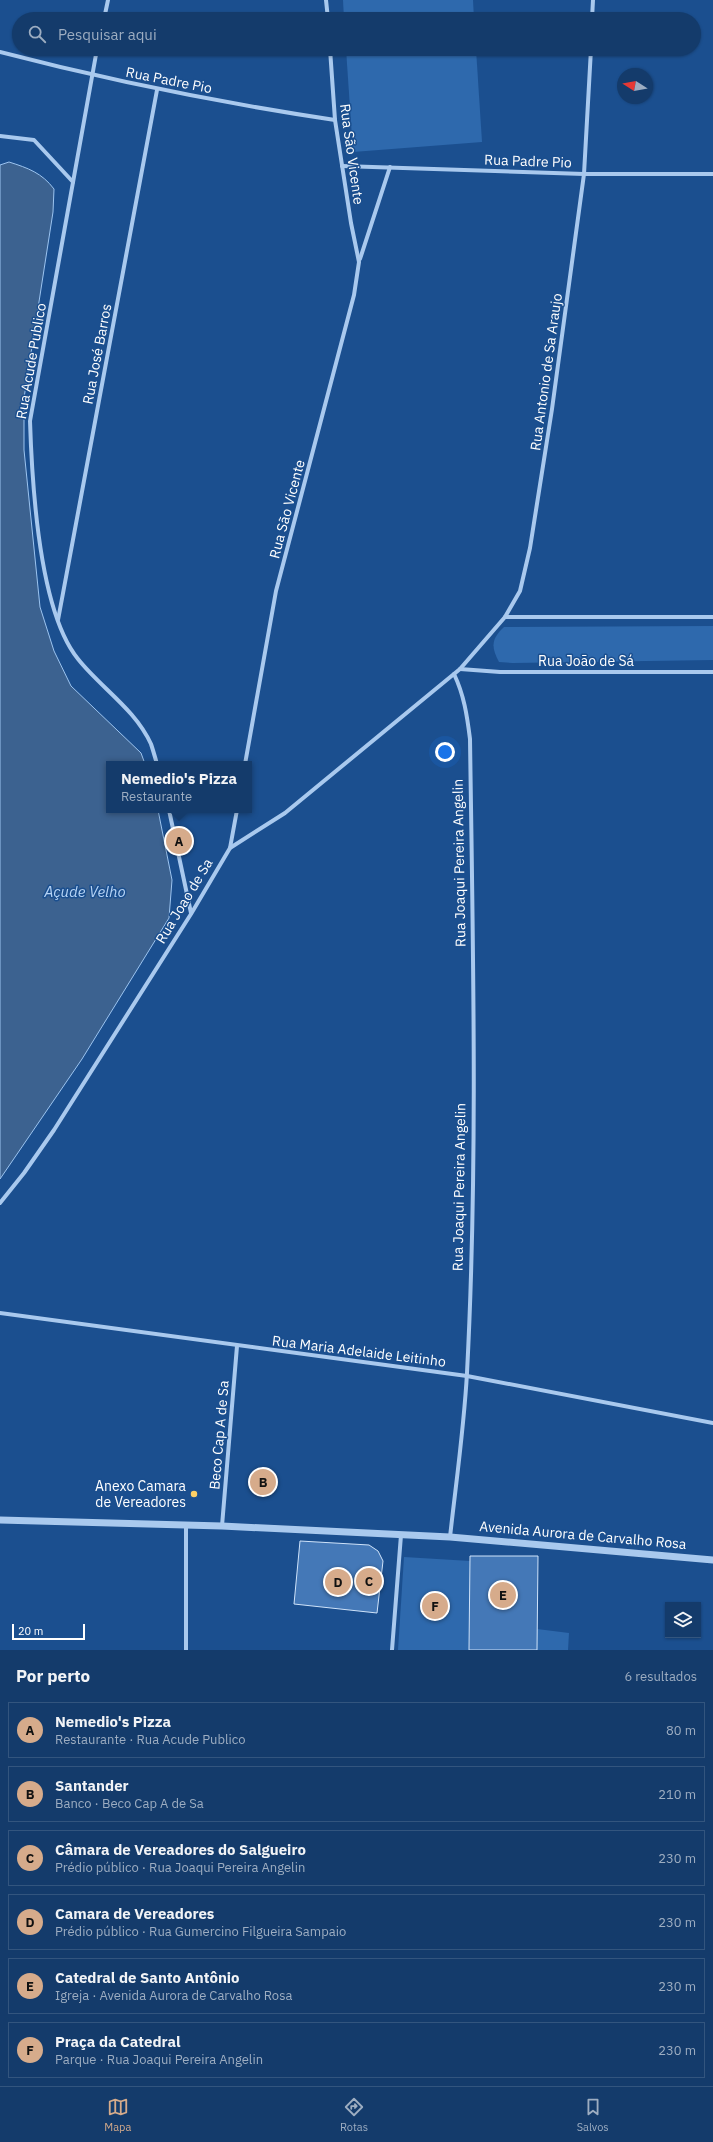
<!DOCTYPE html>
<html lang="pt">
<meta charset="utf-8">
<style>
:root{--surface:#143b6b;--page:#214673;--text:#f1f3f6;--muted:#9dadc1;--line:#33557e;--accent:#d6ab8b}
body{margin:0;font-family:"IBM Plex Sans",sans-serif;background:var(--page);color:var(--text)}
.controls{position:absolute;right:12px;bottom:12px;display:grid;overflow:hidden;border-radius:0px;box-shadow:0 1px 3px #0004}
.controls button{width:36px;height:36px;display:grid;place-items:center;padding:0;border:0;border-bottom:1px solid var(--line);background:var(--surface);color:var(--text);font:20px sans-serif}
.compass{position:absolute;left:617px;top:68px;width:36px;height:36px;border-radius:50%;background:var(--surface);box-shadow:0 1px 3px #0004;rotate:281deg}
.scale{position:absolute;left:12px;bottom:10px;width:73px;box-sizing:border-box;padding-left:4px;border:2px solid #fff;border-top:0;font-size:11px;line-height:14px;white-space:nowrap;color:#fff;-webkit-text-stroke:3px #1b4f8f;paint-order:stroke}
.you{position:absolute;left:445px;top:752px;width:14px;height:14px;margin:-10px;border:3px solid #fff;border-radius:50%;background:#1a73e8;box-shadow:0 0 0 6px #1a73e833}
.badge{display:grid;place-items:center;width:26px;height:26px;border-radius:50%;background:var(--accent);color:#111;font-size:13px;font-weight:700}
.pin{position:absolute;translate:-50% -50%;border:2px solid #fff;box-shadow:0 1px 4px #0006}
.popup{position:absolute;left:106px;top:761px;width:146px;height:52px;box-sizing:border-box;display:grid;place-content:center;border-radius:0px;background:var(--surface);filter:drop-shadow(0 1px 3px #0005);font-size:13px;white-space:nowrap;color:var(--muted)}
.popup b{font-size:15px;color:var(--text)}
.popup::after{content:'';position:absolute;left:50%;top:100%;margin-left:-8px;border:8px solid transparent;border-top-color:var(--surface)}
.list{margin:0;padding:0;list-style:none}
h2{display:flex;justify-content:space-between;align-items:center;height:52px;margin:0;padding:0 16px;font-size:17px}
h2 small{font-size:13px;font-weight:400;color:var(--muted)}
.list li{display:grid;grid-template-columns:26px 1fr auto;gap:12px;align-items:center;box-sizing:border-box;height:56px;margin:0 8px 8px;padding:0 8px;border:1px solid var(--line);border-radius:0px}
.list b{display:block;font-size:15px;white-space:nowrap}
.list p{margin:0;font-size:13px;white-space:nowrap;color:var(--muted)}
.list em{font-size:13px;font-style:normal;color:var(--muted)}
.icon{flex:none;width:22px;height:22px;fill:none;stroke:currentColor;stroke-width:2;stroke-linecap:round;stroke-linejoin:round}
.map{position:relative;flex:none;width:713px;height:1650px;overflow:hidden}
.search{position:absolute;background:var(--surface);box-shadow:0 1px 3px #0004;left:12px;right:12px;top:12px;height:44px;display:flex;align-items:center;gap:10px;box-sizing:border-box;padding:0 14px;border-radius:22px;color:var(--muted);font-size:15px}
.sheet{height:436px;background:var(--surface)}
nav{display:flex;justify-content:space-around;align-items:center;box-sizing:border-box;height:56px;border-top:1px solid var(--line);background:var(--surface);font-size:11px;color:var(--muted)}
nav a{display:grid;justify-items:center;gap:2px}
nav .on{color:var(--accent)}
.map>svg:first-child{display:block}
</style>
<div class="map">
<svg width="713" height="1650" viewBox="0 0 713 1650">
<rect width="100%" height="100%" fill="#1b4f8f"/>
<!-- green -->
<g fill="#2e69ad">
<path d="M343,0H473L474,19H344Z"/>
<path d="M346,49H476L482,142L353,152Z"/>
<path d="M713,626V660L513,663L499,662C491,647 491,639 504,627Z"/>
<path d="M404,1557L470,1561L469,1650H398Z"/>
<path d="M537,1629L569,1633L568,1650H537Z"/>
</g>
<!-- water -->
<path fill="#3c6290" stroke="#9cc4f0" d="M9,162C28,168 42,173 54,189L53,212L24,398V450L40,607L54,651L71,686L141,753L145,764H109V810H158L172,880L169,918L82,1059L0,1179V165Z"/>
<!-- building -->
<g fill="#4478b7" stroke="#cfe3fa">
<path d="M300,1541L369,1545L378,1551L383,1561L377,1613L294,1604Z"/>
<path d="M470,1556H538L537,1650H469Z"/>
</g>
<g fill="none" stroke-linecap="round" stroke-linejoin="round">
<!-- minor -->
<g stroke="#a9c9ee" stroke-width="4">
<path d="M326,0L328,19"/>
<path d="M104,19L108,0"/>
<path d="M592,19L593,0"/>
<path d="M97,49L30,421C32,483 39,611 78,659C101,688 135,709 151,744C153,750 155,757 157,764"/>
<path d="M0,52C111,81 222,103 335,120"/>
<path d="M0,136L34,140L73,182"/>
<path d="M342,166L584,174H713"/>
<path d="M360,259L390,167"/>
<path d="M505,617H713"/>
<path d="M58,620L157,90"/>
<path d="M460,669L500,672H713"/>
<path d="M245,764L276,591L354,295L359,262L351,223L335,120L330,49"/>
<path d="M169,810L191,913"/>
<path d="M230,848L237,810"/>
<path d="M0,1203L24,1173L54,1130L191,914L230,848L285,813L460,669L505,617L520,591L530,548L552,409L584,174L591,49"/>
<path d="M0,1313L467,1376L713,1423"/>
<path d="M222,1526L237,1346"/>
<path d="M450,1537C456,1483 464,1428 467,1373C478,1162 473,950 470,739C467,715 464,695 454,674"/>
<path d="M186,1650V1524"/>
<path d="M392,1650L401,1535"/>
</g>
<!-- tertiary -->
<path stroke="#a9c9ee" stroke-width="7" d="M0,1520L222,1526L450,1537L713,1560"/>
</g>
<!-- markers -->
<circle fill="#ffd166" stroke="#1b4f8f" stroke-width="1.5" cx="194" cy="1494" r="4"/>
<g text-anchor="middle" stroke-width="3" stroke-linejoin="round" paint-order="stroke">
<!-- street labels -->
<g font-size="14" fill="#fff" stroke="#1b4f8f">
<text transform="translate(169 80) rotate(11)" y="5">Rua Padre Pio</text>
<text transform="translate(352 154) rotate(82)" y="5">Rua São Vicente</text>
<text transform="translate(528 161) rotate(2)" y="5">Rua Padre Pio</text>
<text transform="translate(97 354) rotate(-79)" y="5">Rua José Barros</text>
<text transform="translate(31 361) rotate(-80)" y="5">Rua Acude Publico</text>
<text transform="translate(546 372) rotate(-82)" y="5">Rua Antonio de Sa Araujo</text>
<text transform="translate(287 509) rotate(-75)" y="5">Rua São Vicente</text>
<text x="586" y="666">Rua João de Sá</text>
<text transform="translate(459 863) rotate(-91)" y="5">Rua Joaqui Pereira Angelin</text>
<text transform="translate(184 901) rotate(-59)" y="5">Rua Joao de Sa</text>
<text transform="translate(459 1187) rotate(-89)" y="5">Rua Joaqui Pereira Angelin</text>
<text transform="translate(359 1351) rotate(7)" y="5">Rua Maria Adelaide Leitinho</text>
<text transform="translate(219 1435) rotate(-85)" y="5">Beco Cap A de Sa</text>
<text transform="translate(583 1535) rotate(5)" y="5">Avenida Aurora de Carvalho Rosa</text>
</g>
<!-- poi labels -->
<g font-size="14" fill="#fff" stroke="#1b4f8f" text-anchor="end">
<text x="186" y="1491">Anexo Camara<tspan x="186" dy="16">de Vereadores</tspan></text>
</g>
<!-- water labels -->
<g font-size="15" font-style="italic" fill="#b5d3f5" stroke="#1b4f8f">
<text x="85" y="897">Açude Velho</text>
</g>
</g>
</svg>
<div class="controls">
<button><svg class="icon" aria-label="layers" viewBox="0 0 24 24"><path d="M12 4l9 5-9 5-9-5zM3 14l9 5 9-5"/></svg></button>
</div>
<svg class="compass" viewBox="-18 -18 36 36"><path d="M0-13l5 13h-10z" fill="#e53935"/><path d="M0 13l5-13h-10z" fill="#9dadc1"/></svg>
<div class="scale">20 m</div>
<div class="you"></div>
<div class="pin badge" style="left:179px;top:841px">A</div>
<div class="popup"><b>Nemedio's Pizza</b>Restaurante</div>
<div class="pin badge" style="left:263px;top:1482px">B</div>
<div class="pin badge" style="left:369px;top:1581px">C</div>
<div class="pin badge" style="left:338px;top:1582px">D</div>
<div class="pin badge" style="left:503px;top:1595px">E</div>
<div class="pin badge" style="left:435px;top:1606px">F</div>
<div class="search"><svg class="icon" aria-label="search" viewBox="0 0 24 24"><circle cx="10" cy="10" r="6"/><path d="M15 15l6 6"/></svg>Pesquisar aqui</div>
</div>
<section class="sheet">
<h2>Por perto<small>6 resultados</small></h2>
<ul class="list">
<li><span class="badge">A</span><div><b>Nemedio's Pizza</b><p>Restaurante · Rua Acude Publico</p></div><em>80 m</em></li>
<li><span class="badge">B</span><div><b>Santander</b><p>Banco · Beco Cap A de Sa</p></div><em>210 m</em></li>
<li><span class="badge">C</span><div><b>Câmara de Vereadores do Salgueiro</b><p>Prédio público · Rua Joaqui Pereira Angelin</p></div><em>230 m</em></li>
<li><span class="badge">D</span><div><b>Camara de Vereadores</b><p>Prédio público · Rua Gumercino Filgueira Sampaio</p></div><em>230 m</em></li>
<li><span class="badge">E</span><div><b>Catedral de Santo Antônio</b><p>Igreja · Avenida Aurora de Carvalho Rosa</p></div><em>230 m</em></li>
<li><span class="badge">F</span><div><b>Praça da Catedral</b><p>Parque · Rua Joaqui Pereira Angelin</p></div><em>230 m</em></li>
</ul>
</section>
<nav>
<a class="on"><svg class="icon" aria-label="map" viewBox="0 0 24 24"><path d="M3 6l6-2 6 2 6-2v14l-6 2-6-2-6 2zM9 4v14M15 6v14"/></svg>Mapa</a>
<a><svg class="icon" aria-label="directions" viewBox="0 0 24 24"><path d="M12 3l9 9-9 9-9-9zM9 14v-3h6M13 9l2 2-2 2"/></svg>Rotas</a>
<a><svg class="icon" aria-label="saved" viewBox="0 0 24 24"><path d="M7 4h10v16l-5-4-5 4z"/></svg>Salvos</a>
</nav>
